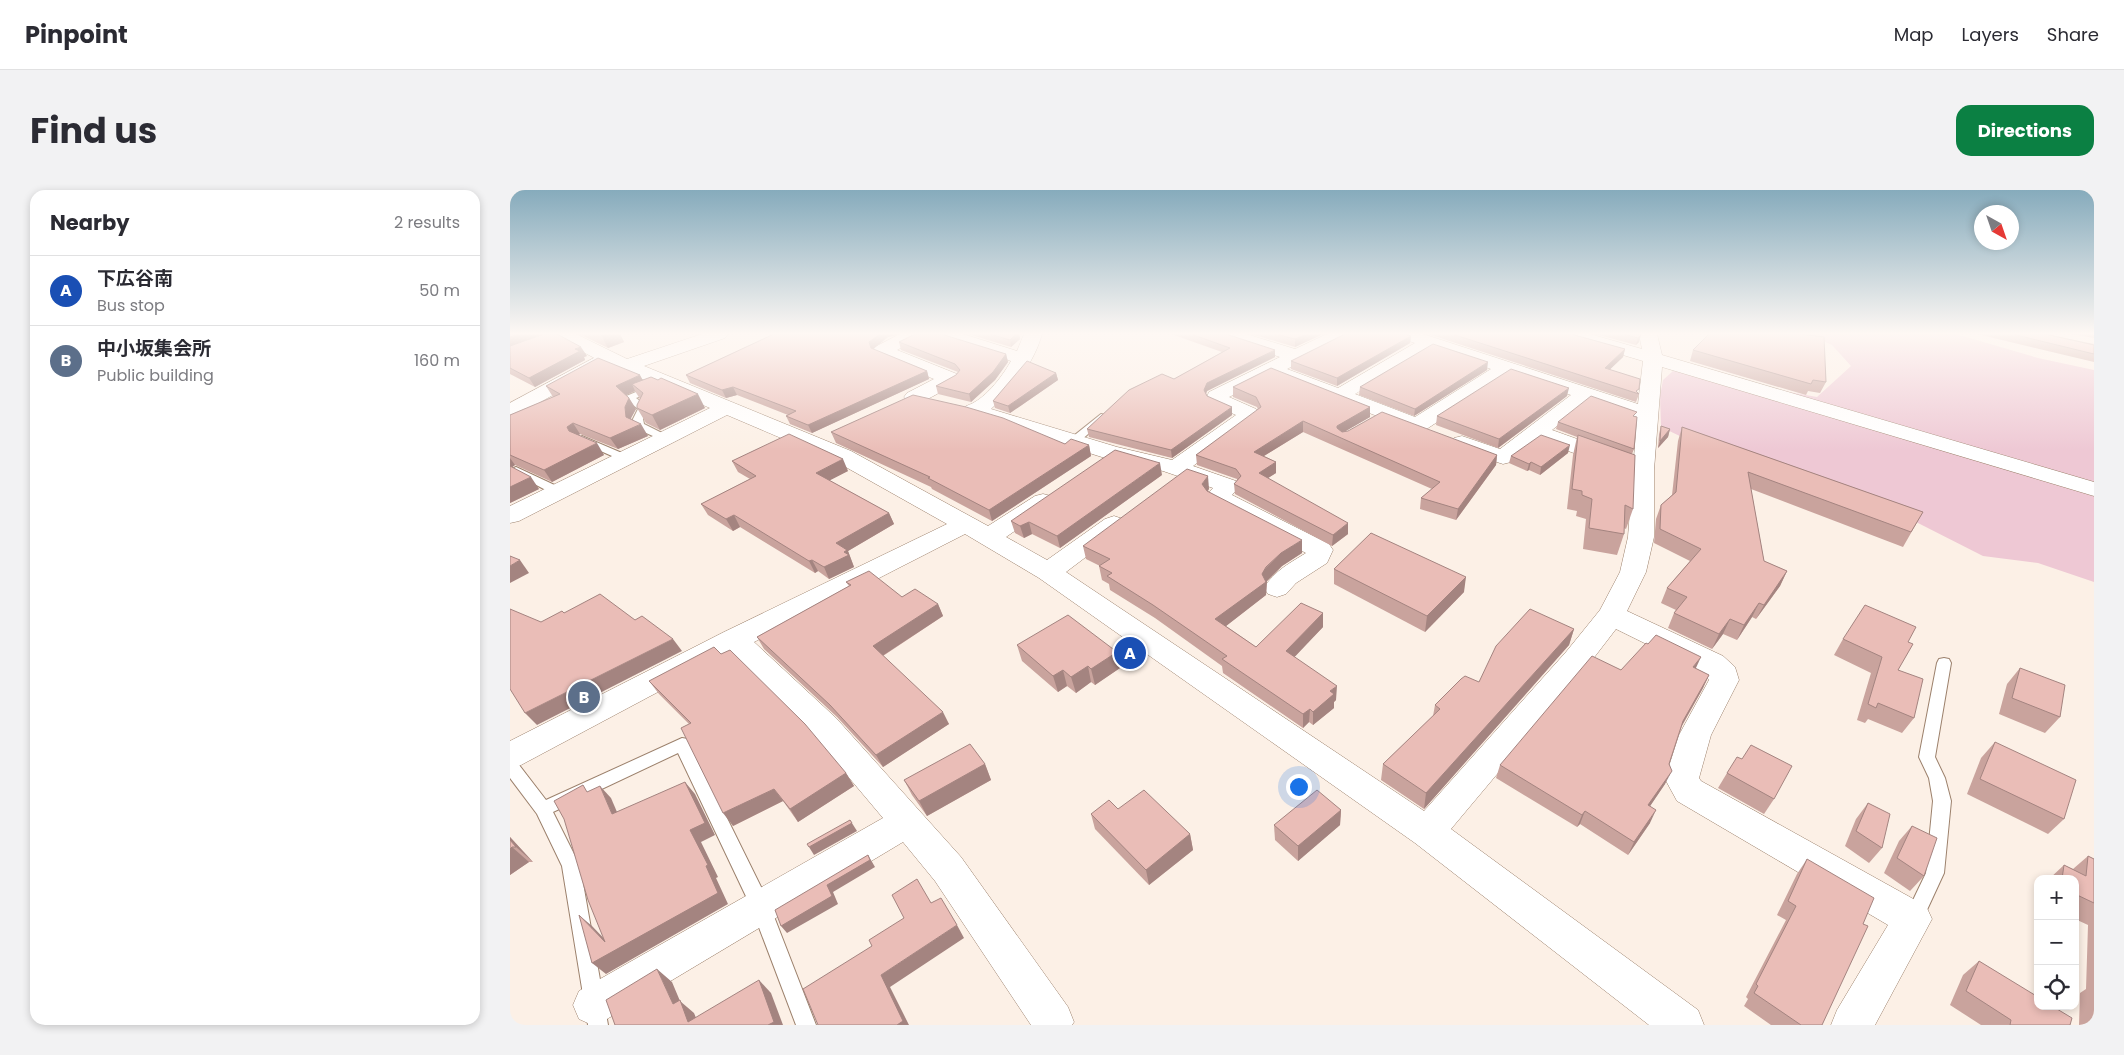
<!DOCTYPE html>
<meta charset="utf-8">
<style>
:root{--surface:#fff;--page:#f2f2f3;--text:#2b2b33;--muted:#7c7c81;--line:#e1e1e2;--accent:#0b8043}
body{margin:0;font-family:Poppins,"Noto Sans JP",sans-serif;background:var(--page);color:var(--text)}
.controls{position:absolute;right:15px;bottom:15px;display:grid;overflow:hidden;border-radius:10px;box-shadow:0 2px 8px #0003}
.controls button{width:45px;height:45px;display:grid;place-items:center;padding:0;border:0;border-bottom:1px solid var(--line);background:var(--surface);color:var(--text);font:25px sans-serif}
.compass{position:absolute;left:1464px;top:15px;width:45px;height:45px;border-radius:50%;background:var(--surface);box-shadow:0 2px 8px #0003;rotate:140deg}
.you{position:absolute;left:788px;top:596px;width:18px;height:18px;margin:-12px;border:4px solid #fff;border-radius:50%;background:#1a73e8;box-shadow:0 0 0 8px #1a73e833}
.badge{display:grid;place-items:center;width:32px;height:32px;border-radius:50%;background:var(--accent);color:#fff;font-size:16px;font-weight:700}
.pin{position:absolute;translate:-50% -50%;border:2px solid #fff;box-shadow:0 1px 5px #0006}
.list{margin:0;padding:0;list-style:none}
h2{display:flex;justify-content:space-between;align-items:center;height:65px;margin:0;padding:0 20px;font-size:21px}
h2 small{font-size:16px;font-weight:400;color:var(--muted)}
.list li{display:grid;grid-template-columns:32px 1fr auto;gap:15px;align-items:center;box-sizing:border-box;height:70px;padding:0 20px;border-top:1px solid var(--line)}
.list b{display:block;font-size:19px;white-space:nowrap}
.list p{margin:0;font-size:16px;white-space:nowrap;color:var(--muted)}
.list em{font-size:16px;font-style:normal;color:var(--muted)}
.icon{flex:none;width:28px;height:28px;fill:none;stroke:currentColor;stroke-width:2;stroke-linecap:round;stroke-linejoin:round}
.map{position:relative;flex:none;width:1584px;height:835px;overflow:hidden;border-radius:15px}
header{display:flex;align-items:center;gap:30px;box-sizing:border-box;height:70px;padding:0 25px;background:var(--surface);border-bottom:1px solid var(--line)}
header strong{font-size:24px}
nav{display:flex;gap:28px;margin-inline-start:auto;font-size:18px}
.intro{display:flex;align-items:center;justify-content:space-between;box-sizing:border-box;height:120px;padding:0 30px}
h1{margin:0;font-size:35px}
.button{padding:12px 22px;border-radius:15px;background:var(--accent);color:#fff;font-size:18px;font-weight:700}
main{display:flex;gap:30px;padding:0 30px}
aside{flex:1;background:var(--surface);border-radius:15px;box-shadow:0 2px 8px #0003}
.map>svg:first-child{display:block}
</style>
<header>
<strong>Pinpoint</strong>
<nav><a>Map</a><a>Layers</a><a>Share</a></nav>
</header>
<div class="intro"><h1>Find us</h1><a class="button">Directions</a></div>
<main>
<aside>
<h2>Nearby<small>2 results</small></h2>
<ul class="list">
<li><span class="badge" style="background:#1a4fb4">A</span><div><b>下広谷南</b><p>Bus stop</p></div><em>50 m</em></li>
<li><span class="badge" style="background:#5c6f8a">B</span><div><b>中小坂集会所</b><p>Public building</p></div><em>160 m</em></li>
</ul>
</aside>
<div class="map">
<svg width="1584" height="835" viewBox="0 0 1584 835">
<rect width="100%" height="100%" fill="#fcf0e6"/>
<!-- green -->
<path fill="#eec8d4" d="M1298,144H1446L1528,168L1584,180V392L1528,373L1473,366L1406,332L1174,248L1151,237L1150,206L1153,190L1163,181L1307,207L1341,176L1322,155Z"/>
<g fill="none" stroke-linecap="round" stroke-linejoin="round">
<!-- service casing -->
<g stroke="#9c816c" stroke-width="2">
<g id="service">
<path d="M145,194L150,197L149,199L126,208L139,218L133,229L134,234L158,246L159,248L154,251L125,238L123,229L128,219L114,207Z"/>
<path d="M591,224L595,225V229L569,252H561V248Z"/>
<path d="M72,246L119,266L121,268L119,270H111L68,251L67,249Z"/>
<path d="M6,277L53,299L55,302L49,306L45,305L2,282L0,280Z"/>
<path d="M1434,468L1439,469L1441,473L1425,567L1435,588L1441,611L1434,683L1410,735L1403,738L1396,735L1394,729L1416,683L1423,611L1419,588L1409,567L1427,473L1429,469Z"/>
<path d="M172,548L178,549L258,711L306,835H286L242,719L168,563L43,622L70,676L98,835H78L52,676L27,624L0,588V569L6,571L36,610Z"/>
</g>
</g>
<!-- minor casing -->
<g stroke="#9c816c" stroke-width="1">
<g id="minor">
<path d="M44,144H66L117,169L192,144H218L215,148L134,176L341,261L478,336L525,306L533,304L541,306L545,311L541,316L496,347L537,370L595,329L604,326L613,329L616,334L613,339L556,382L914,621L1056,462L1090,420L1110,382L1118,347L1127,228L1079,211L1042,240L1109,264L1112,269L1109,274L1101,276L1093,274L1029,250L1001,272L993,274L944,258L941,253L944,248L952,246L990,259L1061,205L999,185L915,240L907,241L761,186L719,207L746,219L750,226L746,230L683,276L726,291L730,296L722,305L819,354L823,360L817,373L786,393L776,404L767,407L758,404L754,398C764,381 780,373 796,363L699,312L695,307L703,298L653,281L595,268L456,224L453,220L456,216C474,211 492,187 501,171L430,148L427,144H453L507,161L514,144H532C524,173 504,198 481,219L607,257L662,270L726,225L699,213L696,209L699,202L770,167L713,148L710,144H736L785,159L817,144H840L837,148L777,179L828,198L905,153L890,148L887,144H913L1128,214L1133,171L1056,148L1053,144H1080L1132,159L1129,144H1147L1152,165L1584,292V306L1152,177L1144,280V347L1136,382L1117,421L1213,466L1225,477L1229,490L1201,545L1189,588L1191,591L1416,716L1422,729L1365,835H1321L1327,820L1378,735L1167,611L1155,589L1169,545L1199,490L1193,482L1106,439L1076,478L941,639L1188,820L1194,835H1139L905,653L529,388L455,344L244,452L326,528L451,667L558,817L564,832L562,835H521L425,691L393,652L97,829L82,835L69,829L63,815L69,801L373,628L304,546L221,463L11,575L0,579V551L214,442L437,334L325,271L217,225L9,331L0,333V316L200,218L90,171L47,148ZM922,159L981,179L905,227L845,204Z"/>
<path d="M390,144H412L409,148L387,160L447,184L450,188L447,192C432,200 414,216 397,211L394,207L397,203L424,189L365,165L363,161L365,157Z"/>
</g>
</g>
<!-- tertiary casing -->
<g stroke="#9c816c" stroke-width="1">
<path id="tertiary" d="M97,161L104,163L107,167L104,171L7,225L0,227V213Z"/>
</g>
<!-- service -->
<use href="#service" fill="#fff" fill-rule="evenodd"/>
<!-- minor -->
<use href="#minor" fill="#fff" fill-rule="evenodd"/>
<!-- tertiary -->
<use href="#tertiary" fill="#fff" fill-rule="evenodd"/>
</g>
<!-- wall -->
<g fill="#c9a39d">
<path d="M0,144L77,166L74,167L75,170L25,197L0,184Z"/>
<path d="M69,144H110L114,152L98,158Z"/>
<path d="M264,144H391L378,147L363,159L417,181L419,189L302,243L280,234L276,226L278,225L227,205L216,208L180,193L176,185Z"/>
<path d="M458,144H509L510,149L501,157Z"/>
<path d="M661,144H716L765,167L697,201L696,204L697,206L722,225L662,268L579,247L577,239L712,162Z"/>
<path d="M741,144H813L785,157Z"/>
<path d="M918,144H1061L1115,159L1113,167L1100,179L1129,204L1126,212Z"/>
<path d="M1085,144H1131L1129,152L1126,155Z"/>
<path d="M1467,144H1535L1584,154V172Z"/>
<path d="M1561,144H1584V148Z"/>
<path d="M901,146L900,153L827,196L781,179V171Z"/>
<path d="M389,152L496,164L498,172L485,190L461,212L428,204L426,196L446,185L448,182L391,160Z"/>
<path d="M1183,160L1316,192L1310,203L1298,201L1296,205L1180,171Z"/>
<path d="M977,180L904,226L849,205L850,197Z"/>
<path d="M546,183L548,190L500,223L485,218L483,211Z"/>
<path d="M133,190L195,218L150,240L136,233L127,218L130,209L125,201L116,205L119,208L126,219L121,228L122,230L138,246L108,259L70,244L69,245L94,265L42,292L5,275L2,277L29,299L0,313V225L43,207L36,196Z"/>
<path d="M723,197L860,217V227L834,242L987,265L986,275L946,330L910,319L911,308L922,299L793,242L754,266L766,272V283L758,288L838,344L822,356L725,304L724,294L727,290V289L687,275L686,265L748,220L747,217L723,207Z"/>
<path d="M1057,206L988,258L926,235L927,226Z"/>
<path d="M1126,227L1124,259L1122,264L1123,319L1116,339L1114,338V344L1107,365L1073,359L1076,329L1066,326L1067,321L1057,319L1063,265L1067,247L1046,239L1048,232Z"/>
<path d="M1151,236L1160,239L1158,247L1148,258L1149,244Z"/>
<path d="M1172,237L1413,322L1393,357L1241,299L1254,371L1277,381L1270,396L1246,429L1242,427L1227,450L1213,444L1202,459L1158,438L1164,423L1166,420L1151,413L1157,398L1180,371L1144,353L1146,329L1151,315L1162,305L1168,251Z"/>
<path d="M321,242L579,255L581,266L482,331L422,299L421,297L326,253Z"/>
<path d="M1058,263L1030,285L1019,280L1017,281L999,273L1001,266Z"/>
<path d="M222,271L338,281L319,290L379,323L384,334L338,361L344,377L319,389L308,381L305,383L230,337L223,341L198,325L191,314L240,289L228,282Z"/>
<path d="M652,285L550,358L522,344L514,348L505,343L501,331Z"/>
<path d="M699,299L698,301L792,363L772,376L757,391L756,405L716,436L746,457L813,423V437L784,467L826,510L824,512V518L803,535L799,532L793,538L713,483L712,476L645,428L600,400L599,394L592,390L589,376H590L576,369L573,356Z"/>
<path d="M824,379L954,402L915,442L824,394Z"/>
<path d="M336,392L392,407L428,414L433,426L373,466L439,534L373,577L327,527L254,459L247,447L339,396Z"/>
<path d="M1064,439L1059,455L914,619L871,590L873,574L923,526L925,515L969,492Z"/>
<path d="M1333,449L1398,452L1388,480L1404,528L1392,543L1358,529L1355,533L1347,530L1361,483L1324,465Z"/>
<path d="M507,455L607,462L610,478L585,495L581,492L566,503L557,496L548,502L512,471Z"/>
<path d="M1510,478L1550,527L1535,543L1489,524L1497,494Z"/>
<path d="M1186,479L1199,485L1193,498L1172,536L1159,574L1155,594L1140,616V633L1118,665L1070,634L1067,637L986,588L990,575L1111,480Z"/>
<path d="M139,491L336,583L344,596L288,632L273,611L223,636L179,534L149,504Z"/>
<path d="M1485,552L1554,629L1538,644L1457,604L1471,568Z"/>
<path d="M1232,569L1264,609L1254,624L1208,598L1217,583Z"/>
<path d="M475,574L481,590L417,626L402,605L394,590Z"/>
<path d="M1358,613L1372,658L1359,673L1335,656L1346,629Z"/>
<path d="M608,619L680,644L683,660L639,695L585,639L581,624Z"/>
<path d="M831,620L830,635L788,671L765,650L764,635Z"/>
<path d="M1402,636L1414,686L1400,701L1374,683L1389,651Z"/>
<path d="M0,647L23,672H19L0,685Z"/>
<path d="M1578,666L1584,669V835H1569L1570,803L1576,799L1578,735L1565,729V689H1539L1554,675L1563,679Z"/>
<path d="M1297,669L1312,835H1261L1234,816L1238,809L1236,807L1276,730L1267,725L1287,684Z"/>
<path d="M1469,771L1560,835H1471L1440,815L1453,785Z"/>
</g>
<!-- shaded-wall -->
<g fill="#a48480">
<path d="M9,144H41L0,158V147Z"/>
<path d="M94,144H110L114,152L98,158L91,145Z"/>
<path d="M370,144H391L378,147L362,160L363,166L359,152Z"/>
<path d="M506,144H509L510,149L501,157L500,150Z"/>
<path d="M797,144H813L785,157V149Z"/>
<path d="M1131,145L1129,152L1126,155L1128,148Z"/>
<path d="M901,146L900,153L827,196V188Z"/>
<path d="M71,157L77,166L74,167L75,170L25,197L19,188L65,159Z"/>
<path d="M1115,159L1113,167L1093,186L1095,178Z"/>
<path d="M765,160V167L697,201L694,208V200L697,193Z"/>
<path d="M496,164L498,172L485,190L461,212L459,204Z"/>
<path d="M978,172L977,180L904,226L905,219Z"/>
<path d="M417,181L419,189L302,243L298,235Z"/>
<path d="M546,183L548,190L500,223L498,216Z"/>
<path d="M130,185L136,196L122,194L125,201L112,207L106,196Z"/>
<path d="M223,197L227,205L216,208L212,200Z"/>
<path d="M1059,198L1057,206L988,258L989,249Z"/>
<path d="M188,204L195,218L150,240L142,225Z"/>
<path d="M119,208L126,219L121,228L123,238L131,234L138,246L108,259L100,248L116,227L115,217Z"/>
<path d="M722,217V225L662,268L661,260Z"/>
<path d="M860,217V227L827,246V236Z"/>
<path d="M793,231V242L744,272V262Z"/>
<path d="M63,233L70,244L64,248L57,237Z"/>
<path d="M1160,239L1158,247L1148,258L1150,251Z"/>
<path d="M87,253L94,265L42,292L34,280Z"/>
<path d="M579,255L581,266L482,331L479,320Z"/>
<path d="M1060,255L1058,263L1030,285L1031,277Z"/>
<path d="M987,265L986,275L946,330L948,319Z"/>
<path d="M0,268L5,275L0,279Z"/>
<path d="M333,269L338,281L311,295L306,283Z"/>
<path d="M766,272V283L750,293L749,283Z"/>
<path d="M1021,272L1019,280L1017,281L1019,274Z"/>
<path d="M650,273L652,285L550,358L547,346Z"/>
<path d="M698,286L699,299L693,307L692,294Z"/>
<path d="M21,287L29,299L0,313V297Z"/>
<path d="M379,323L384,334L338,361L344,377L319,389L314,377L326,353Z"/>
<path d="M224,325L230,337L223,341L216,329Z"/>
<path d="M519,332L522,344L514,348L510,336Z"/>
<path d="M838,333V344L822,356L823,345Z"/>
<path d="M792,350V363L772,376L757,391L756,405L707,443L705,429L771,363Z"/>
<path d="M10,370L19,383L0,393V376Z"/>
<path d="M302,370L308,381L305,383L299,371Z"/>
<path d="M1277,381L1270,396L1246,429L1254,415Z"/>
<path d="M956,387L954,402L915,442L917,426Z"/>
<path d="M1249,413L1242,427L1227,450L1234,435Z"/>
<path d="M428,414L433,426L369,468L363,456Z"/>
<path d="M813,423V437L777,475L776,461Z"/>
<path d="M1220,429L1213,444L1202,459L1209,444Z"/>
<path d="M1064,439L1059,455L914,619L916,603Z"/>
<path d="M163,449L172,461L27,535L15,523Z"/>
<path d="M607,462L610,478L585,495L581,479Z"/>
<path d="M1191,467L1185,480L1183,477Z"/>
<path d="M578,476L581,492L566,503L561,487Z"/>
<path d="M553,480L557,496L548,502L543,486Z"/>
<path d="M1199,485L1193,498L1167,544L1173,531Z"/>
<path d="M827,496L826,510L824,512V518L803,535V522L820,501Z"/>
<path d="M800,519L799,532L793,538V524Z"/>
<path d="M433,522L439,534L373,577L366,565Z"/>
<path d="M475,574L481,590L417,626L409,611Z"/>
<path d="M1162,581L1155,594L1132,628L1138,615Z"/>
<path d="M336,583L344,596L288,632L280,619Z"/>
<path d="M175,592L185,604L205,645L191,652L208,687L206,688L218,714L96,784L82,773L95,752L69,725L82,736L105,760L180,640Z"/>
<path d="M90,596L101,608L113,636L102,624Z"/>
<path d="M264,599L273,611L223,636L213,623Z"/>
<path d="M831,620L830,635L788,671V656Z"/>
<path d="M1146,620L1140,633L1118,665L1124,652Z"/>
<path d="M1075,621L1070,634L1067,637L1072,625Z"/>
<path d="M340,630L347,641L304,665L299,657Z"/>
<path d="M680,644L683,660L639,695L636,680Z"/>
<path d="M0,647L23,672L6,657L0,650Z"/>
<path d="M2,657L19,672L0,685V659Z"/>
<path d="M358,665L365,677L323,702L328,714L277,743L271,736L317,695Z"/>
<path d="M447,735L454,748L380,797L399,835H387L371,785Z"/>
<path d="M147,779L162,792L170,811L184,823L189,835L178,832L163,814Z"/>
<path d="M249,790L261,803L273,835H258Z"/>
</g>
<!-- building -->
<g fill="#eabdb7" stroke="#a48480">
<path d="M0,144H9L0,147Z"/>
<path d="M34,144H47L71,157L65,159L70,161L19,188L0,178V156Z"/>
<path d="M264,144H370L359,152L361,158L417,181L298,235L276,226L286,221L223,197L212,200L176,185Z"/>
<path d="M405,144H431L496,164L483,182L459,204L426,196L446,185L450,180L445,174L389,152Z"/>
<path d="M480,144H506L500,150Z"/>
<path d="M681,144H716L765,160L697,193L694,200L697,206L722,217L661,260L577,239L619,200L652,184L664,189L720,158Z"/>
<path d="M765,144H797L785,149Z"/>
<path d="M835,144H895L901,146L827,188L781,171Z"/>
<path d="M942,144H1061L1115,159L1095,178L1130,189L1129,199L1126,201L1129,204Z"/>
<path d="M1113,144H1131V145L1128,148Z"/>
<path d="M1199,144H1290L1314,147L1316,192L1303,190L1301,194L1183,160Z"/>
<path d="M1502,144H1535L1584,155V164Z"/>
<path d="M923,154L978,172L905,219L850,197Z"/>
<path d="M88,168L130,185L106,196L119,208L115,217L116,227L131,234L100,248L63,233L57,237L59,241L87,253L34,280L0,265V225L50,204L36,196Z"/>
<path d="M517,171L546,183L498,216L483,211Z"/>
<path d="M761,178L860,217L827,236V238L832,242L838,241L872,222L987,265L948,319L911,308L930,292L793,231L744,262L766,272L749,283L838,333L823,345L724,294L731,286L726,279L686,265L751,217L746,207L723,197Z"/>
<path d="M1001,179L1059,198L989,249L927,226Z"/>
<path d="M141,187L148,190L151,188L188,204L142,225L127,218V215L133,203L122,194Z"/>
<path d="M403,205L456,217L493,228L555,254L561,249L579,255L479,320L418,288L420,287L321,242Z"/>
<path d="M1081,206L1127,222L1123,226L1127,227L1124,259L1048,232Z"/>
<path d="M1151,236L1160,239L1150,251Z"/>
<path d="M1172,237L1413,322L1401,342L1238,282L1254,371L1277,381L1254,415L1249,413L1234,435L1220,429L1209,444L1164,423L1177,407L1157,398L1191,359L1150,339L1151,315L1166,302Z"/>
<path d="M279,244L333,269L306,283L379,323L326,353L337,360L334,362L339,365L314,377L302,370L299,371L224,325L216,329L191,314L246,286L222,271Z"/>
<path d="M1031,245L1060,255L1031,277L1021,272L1019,274L1001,266Z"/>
<path d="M1068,245L1125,265L1123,319L1115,315L1114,344L1079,338L1082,309L1072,305V301L1062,299Z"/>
<path d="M605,260L650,273L547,346L519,332L510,336L501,331Z"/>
<path d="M0,276L21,287L0,297Z"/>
<path d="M677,279L698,286L692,294L697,301L792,350L771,363L756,377L752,384L756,392L705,429L746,457L791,413L813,423L776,461L827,496L820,501L824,504L803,522L800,519L793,524L712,469L717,466L643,415L597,386L602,383L589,376L600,369L573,356Z"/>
<path d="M861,343L956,387L917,426L824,379Z"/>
<path d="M0,366L10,370L0,376Z"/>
<path d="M359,381L392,407L405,399L428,414L363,456L433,522L366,565L320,515L247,447L341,395L336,392Z"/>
<path d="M90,404L125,430L132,426L163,449L15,523L0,499V419L31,432L52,421L54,423Z"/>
<path d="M1355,415L1406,437L1398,452L1403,454L1388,480L1413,489L1404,528L1368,513L1366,518L1358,514L1372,467L1333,449Z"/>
<path d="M1020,419L1064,439L916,603L873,574L930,519L925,515L951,489L955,486L969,492L986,456Z"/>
<path d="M558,425L607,462L581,479L578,476L561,487L553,480L543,486L507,455Z"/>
<path d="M1146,445L1191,467L1183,477L1199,485L1173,531L1159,574L1162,581L1138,615L1146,620L1124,652L1075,621L1072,625L990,575L1082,466L1111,480L1136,453L1138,454Z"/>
<path d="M204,457L211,464L220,460L295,534L336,583L280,619L264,599L213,623L171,538L181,533L139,491Z"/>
<path d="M1510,478L1555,495L1550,527L1502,508Z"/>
<path d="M1485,552L1566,590L1554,629L1470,589Z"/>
<path d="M460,554L475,574L409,611L394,590Z"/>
<path d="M1241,555L1282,576L1264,609L1217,583L1227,567L1232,569Z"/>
<path d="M175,592L195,633L180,640L198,675L196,676L208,703L82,773L69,725L95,752L78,710L54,629L44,611L73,595L77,602L90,596L102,624Z"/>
<path d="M634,600L680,644L636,680L581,624L599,610L608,619Z"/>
<path d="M807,600L831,620L788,656L764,635Z"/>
<path d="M1358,613L1380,624L1372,658L1346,641Z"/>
<path d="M340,630L342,633L299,657L297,654Z"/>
<path d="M1402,636L1427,648L1414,686L1387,668Z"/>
<path d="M0,650L6,657H2L0,659Z"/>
<path d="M358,665L360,670L317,695L322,706L271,736L265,720Z"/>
<path d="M1578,666L1584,669V713L1565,704V689H1552L1554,675L1576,686Z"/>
<path d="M1297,669L1364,708L1353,734L1358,736L1312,835H1291L1244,803L1248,796L1246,794L1286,716L1278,711Z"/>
<path d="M407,689L421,713L431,708L447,735L371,785L393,831L387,835H308L293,799L362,756L359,750L394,728L382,705Z"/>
<path d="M1469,771L1528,807V816H1542L1562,828L1560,835H1500L1501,830L1456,801Z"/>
<path d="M147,779L163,814L170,810L178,832L249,790L264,832L258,835H105L96,810Z"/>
</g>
<!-- sky -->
<linearGradient id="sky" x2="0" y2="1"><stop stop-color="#86abbc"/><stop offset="0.55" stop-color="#fef8f4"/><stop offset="1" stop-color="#fef8f4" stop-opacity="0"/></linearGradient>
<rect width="1584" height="261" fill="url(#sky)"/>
</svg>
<div class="controls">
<button>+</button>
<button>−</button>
<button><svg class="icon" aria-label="locate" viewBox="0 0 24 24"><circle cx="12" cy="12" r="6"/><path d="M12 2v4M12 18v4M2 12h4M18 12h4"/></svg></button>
</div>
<svg class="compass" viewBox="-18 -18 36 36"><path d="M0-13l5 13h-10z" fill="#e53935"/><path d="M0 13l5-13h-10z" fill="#7c7c81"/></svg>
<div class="you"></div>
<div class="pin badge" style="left:620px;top:463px;background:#1a4fb4">A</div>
<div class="pin badge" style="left:74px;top:507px;background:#5c6f8a">B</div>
</div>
</main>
